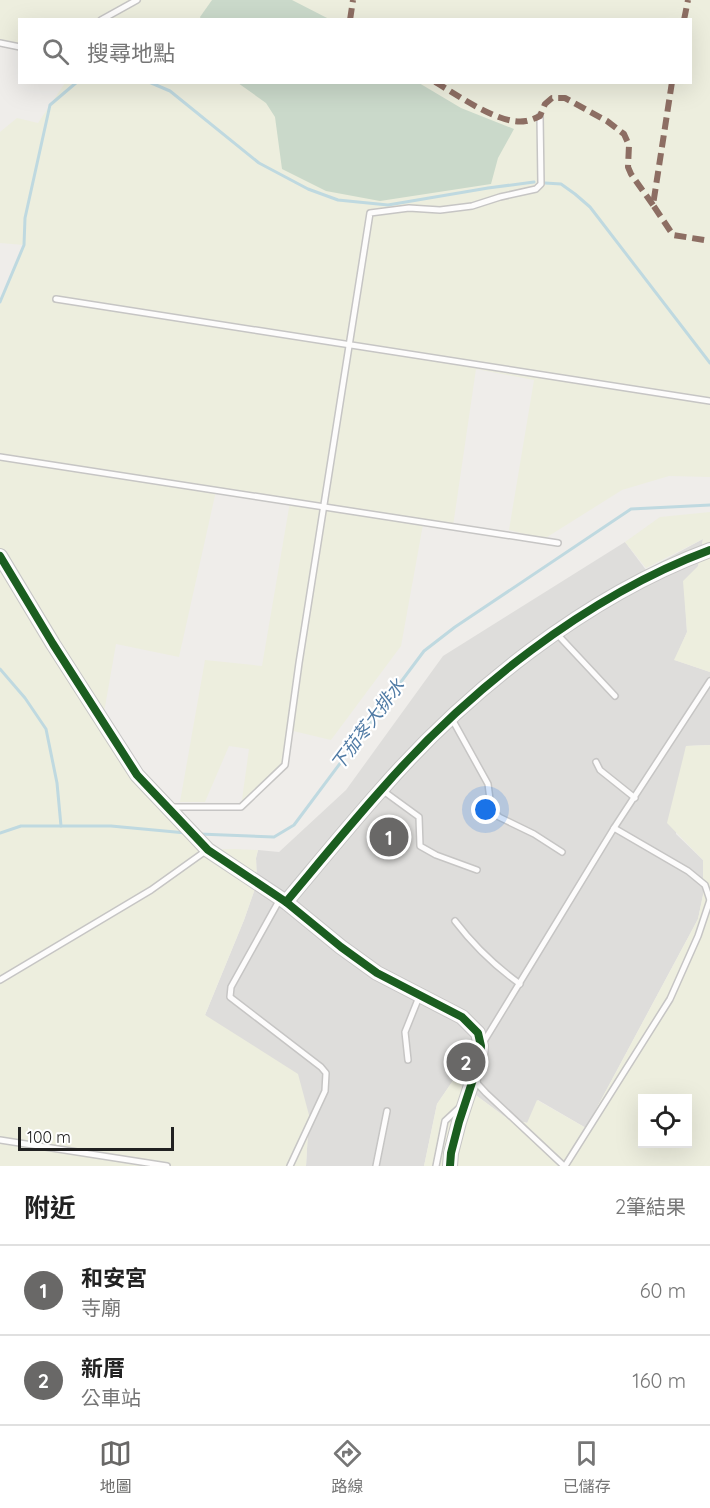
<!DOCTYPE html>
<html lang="zh-TW">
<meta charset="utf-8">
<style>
:root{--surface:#fff;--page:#f2f2f2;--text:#222;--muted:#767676;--line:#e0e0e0;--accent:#696867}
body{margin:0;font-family:Quicksand,"Noto Sans TC",sans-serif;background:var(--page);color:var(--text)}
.controls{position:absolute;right:18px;bottom:18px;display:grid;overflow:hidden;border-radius:0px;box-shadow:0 6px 24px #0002}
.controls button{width:54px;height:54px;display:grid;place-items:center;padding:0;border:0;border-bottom:2px solid var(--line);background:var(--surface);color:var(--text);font:30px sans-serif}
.scale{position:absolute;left:18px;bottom:15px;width:156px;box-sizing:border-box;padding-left:6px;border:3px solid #212121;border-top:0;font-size:16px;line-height:21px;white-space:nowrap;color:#212121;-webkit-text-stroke:4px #fff;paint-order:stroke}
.you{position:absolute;left:486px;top:810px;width:21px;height:21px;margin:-15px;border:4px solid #fff;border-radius:50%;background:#1a73e8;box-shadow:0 0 0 9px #1a73e833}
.badge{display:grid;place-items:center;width:39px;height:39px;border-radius:50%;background:var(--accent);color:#fff;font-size:20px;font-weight:700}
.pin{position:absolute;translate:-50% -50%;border:3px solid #fff;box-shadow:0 2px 6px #0006}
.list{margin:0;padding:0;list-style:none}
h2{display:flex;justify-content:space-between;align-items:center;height:78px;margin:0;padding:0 24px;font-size:26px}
h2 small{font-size:20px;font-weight:400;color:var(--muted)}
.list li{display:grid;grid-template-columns:39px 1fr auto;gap:18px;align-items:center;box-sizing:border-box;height:90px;padding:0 24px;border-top:2px solid var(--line)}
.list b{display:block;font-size:22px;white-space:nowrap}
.list p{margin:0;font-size:20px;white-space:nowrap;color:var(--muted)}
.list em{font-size:20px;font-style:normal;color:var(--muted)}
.icon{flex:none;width:33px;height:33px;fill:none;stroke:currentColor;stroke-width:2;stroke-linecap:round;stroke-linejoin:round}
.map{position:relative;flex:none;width:710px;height:1166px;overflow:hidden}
.search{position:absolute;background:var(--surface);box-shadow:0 6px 24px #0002;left:18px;right:18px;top:18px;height:66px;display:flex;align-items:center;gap:15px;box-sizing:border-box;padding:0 21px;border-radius:0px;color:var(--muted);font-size:22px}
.sheet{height:258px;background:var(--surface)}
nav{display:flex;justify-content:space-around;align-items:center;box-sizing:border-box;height:84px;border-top:2px solid var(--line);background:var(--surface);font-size:16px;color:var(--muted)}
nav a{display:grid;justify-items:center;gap:3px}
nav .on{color:var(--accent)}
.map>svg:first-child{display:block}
</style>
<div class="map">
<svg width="710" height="1166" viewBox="0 0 710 1166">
<rect width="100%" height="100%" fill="#efedea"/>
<!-- residential -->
<path fill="#dedddb" d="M703,539L698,567L684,581L687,632L675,660L710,672V745L686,746L676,834L703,860V895L698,919L586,1128L538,1100L528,1123L508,1119L454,1079L437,1104L424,1166H306L309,1115L205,1015L244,920L257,883L256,858L258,850L279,852L346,790L443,656L625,542L646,570Z"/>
<!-- farmland -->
<g fill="#edeede" fill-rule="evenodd">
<path d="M0,0H710V477L669,476L622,490L544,539L509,530L534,380L476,369L453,526L424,519L401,646L331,740L289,730L285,765L241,807L249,749L229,746L205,802H180L205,660L262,666L290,502L216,491L179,657L116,644L102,724L199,850L235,849L258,850L256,858L257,883L244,920L205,1015L298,1074L309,1115L306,1166H0V305L24,245L0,243V132L17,118L38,123L65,83L690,82V20H20L19,46L0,42Z"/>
<path d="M710,512V672L674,660L687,632L683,581L698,566L703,539L646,568L625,542L660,517Z"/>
<path d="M710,745V1166H424L437,1104L454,1079L508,1119L527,1123L537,1100L586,1128L698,919L703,895V860L667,823L686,746ZM642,1098H688V1144H642Z"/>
</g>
<!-- cemetery -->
<g fill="#cad9ca">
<path d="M212,0H292L329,19H201L200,17Z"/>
<path d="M238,83H419L461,108L514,129L498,158L491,184L380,201L326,191L282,169L275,117L266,103Z"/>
</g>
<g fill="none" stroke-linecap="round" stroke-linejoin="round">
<!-- stream -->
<g stroke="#bfd9e0" stroke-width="3">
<path d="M149,82L170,91L259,163L308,189L338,200L388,205L488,188L534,182"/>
<path d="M545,183L561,184L575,194L590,207L710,363"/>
<path d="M0,302L24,245L25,218L50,105L77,82"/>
<path d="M0,669L25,698L46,729L57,783L61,826"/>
<path d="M0,833L21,826H111L186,833"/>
<path d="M199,834L274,837L294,825L424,651L455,627L631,509L710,505"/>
</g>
<!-- service casing -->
<g stroke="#c6c5c4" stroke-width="8">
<g id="service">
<path d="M101,20L137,0"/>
<path d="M0,43L20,47"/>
<path d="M56,299L710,401"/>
<path d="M0,457L558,543"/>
<path d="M557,634L615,696"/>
<path d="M452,719L488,784L491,807L499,817L534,834L562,852"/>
<path d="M596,762L600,770L635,798"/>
<path d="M382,790L419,817L420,846L436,855L477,870"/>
<path d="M171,807H241L285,765L299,663L370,213L409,208L440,210L472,206L500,197L536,189L541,184L540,116"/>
<path d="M614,828L688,871L705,885L710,900"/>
<path d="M280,899L231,987L230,997L321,1067L326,1073L325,1091L290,1166"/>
<path d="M455,921C474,946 495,966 520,984"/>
<path d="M0,980L151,890L207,850"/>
<path d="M483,1043L614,828L710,681"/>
<path d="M408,1060L405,1032L419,997"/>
<path d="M474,1080L486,1093L564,1166"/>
<path d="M0,1140L167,1166"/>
<path d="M376,1166L387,1111"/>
<path d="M436,1166L445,1121L459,1108"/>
<path d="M565,1166L670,999L698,936L710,900"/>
</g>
</g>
<!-- tertiary casing -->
<g stroke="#c6c5c4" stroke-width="16">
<g id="tertiary">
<path d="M0,556L53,644L137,775L208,850L286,902L341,947L377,973L462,1017L478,1033L481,1046L480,1058L459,1122L451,1153L450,1166"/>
<path d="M286,902C317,865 348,827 380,791C466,692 586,596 710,550"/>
</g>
</g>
<!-- service -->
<use href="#service" stroke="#fdfcfc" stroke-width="5"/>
<!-- tertiary -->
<use href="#tertiary" stroke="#fdfcfc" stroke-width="14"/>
<!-- quiet -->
<g stroke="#8d6e63" stroke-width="6" stroke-dasharray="12 6" stroke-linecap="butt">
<path d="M350,20L353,0"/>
<path d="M684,20L688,0"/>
<path d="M435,82C458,95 500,126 526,121C531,120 536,118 540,116L545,104L552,98H565L607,121L624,134L629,145L628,167L631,174L653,205"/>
<path d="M672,82L653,205L673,235L710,241"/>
</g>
<!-- cycleway casing -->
<g stroke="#fff" stroke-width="11">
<g id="cycleway">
<path d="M0,556L53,644L137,775L208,850L286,902L341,947L377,973L462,1017L478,1033L481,1046L480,1058L459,1122L451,1153L450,1166"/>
<path d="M286,902C317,865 348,827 380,791C466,692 586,596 710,550"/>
</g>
</g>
<!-- cycleway -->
<use href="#cycleway" stroke="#1b5e20" stroke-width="8"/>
</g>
<g text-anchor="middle" stroke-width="4.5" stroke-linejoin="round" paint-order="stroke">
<!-- water labels -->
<g font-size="18" font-style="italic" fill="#4f7aa4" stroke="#fff">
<text transform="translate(368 725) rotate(-53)" y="6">下茄苳大排水</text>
</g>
</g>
</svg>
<div class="controls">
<button><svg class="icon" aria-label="locate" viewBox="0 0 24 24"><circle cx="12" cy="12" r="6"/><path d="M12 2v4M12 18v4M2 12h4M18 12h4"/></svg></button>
</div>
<div class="scale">100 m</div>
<div class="you"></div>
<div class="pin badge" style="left:389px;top:837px">1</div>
<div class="pin badge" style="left:466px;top:1062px">2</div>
<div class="search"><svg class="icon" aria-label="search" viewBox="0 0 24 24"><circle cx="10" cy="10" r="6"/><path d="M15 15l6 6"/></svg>搜尋地點</div>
</div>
<section class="sheet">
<h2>附近<small>2筆結果</small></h2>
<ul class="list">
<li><span class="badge">1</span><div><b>和安宮</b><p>寺廟</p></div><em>60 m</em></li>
<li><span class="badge">2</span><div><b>新厝</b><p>公車站</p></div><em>160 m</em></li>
</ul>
</section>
<nav>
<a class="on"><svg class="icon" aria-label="map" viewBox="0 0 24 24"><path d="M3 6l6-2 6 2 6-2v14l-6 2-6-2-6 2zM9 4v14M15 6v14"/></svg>地圖</a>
<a><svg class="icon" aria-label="directions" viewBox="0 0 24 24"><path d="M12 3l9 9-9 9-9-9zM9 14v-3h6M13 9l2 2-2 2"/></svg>路線</a>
<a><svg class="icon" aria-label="saved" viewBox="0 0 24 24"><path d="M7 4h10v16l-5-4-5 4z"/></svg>已儲存</a>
</nav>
